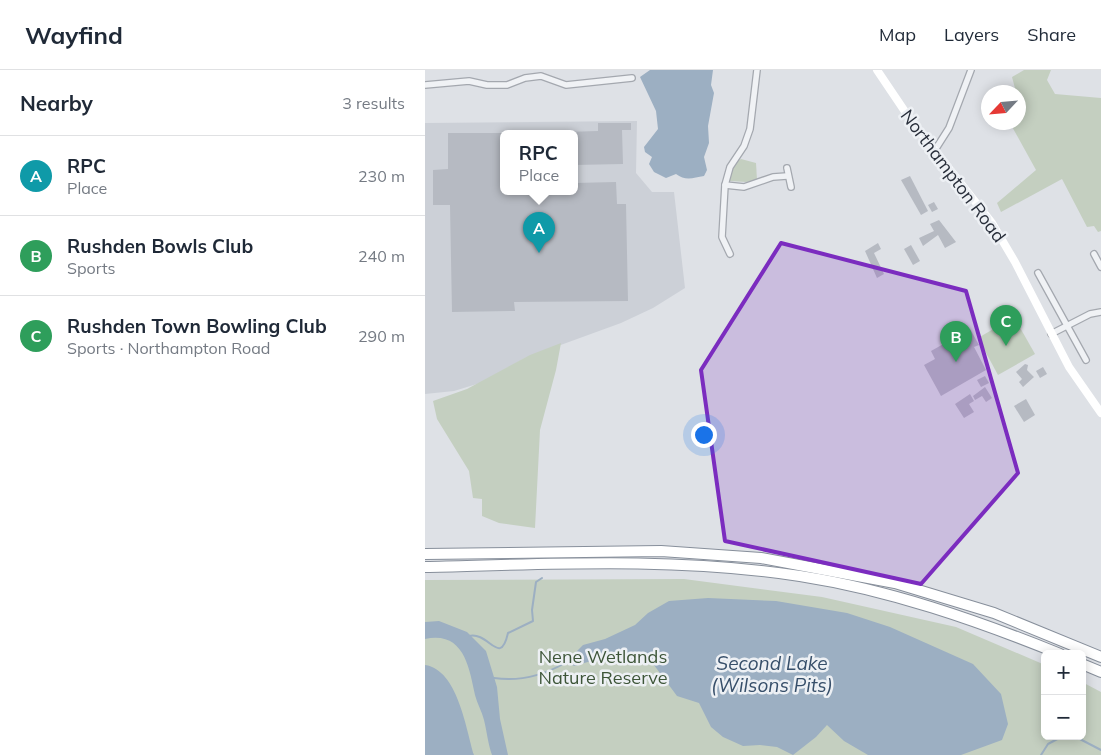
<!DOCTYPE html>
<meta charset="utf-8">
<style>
:root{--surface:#fff;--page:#f2f2f3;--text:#1f2937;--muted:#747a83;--line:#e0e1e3;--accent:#bf4f61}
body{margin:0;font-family:Mulish,sans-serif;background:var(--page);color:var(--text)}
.controls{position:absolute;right:15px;bottom:15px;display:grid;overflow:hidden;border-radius:8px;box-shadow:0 2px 12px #0003}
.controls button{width:45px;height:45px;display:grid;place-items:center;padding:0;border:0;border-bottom:1px solid var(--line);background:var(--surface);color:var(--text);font:25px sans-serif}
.compass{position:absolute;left:556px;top:15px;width:45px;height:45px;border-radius:50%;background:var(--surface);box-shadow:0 2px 12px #0003;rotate:244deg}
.you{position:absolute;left:278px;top:364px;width:18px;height:18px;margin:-12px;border:4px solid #fff;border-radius:50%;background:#1a73e8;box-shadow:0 0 0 8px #1a73e833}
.badge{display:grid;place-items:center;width:32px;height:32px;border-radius:50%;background:var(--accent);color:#fff;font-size:16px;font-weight:700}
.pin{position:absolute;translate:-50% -41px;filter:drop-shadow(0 1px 2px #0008)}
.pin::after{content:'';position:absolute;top:26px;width:18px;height:15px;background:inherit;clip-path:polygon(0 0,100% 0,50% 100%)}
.popup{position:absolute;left:75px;top:60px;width:78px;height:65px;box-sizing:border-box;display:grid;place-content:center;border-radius:8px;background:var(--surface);filter:drop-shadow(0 1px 4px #0005);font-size:16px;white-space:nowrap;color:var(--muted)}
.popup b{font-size:19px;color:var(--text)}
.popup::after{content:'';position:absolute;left:50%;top:100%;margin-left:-10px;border:10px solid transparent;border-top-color:var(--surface)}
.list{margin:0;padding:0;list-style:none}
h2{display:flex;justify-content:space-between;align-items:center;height:65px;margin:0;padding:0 20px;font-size:21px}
h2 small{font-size:16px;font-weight:400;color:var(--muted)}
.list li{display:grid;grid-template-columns:32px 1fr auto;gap:15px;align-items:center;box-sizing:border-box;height:80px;padding:0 20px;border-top:1px solid var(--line)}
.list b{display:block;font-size:19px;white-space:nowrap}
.list p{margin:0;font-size:16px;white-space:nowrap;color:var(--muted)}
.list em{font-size:16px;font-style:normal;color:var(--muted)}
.map{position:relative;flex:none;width:676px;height:685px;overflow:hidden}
header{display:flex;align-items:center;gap:30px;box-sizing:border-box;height:70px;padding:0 25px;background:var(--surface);border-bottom:1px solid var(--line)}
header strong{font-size:24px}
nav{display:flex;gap:28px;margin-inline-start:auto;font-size:18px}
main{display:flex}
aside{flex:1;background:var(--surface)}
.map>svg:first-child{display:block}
</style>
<header>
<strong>Wayfind</strong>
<nav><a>Map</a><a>Layers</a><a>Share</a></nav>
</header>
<main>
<aside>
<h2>Nearby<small>3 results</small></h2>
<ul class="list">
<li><span class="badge" style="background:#0f9aa8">A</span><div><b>RPC</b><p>Place</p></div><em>230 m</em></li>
<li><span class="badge" style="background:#2e9e5b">B</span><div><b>Rushden Bowls Club</b><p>Sports</p></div><em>240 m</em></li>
<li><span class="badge" style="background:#2e9e5b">C</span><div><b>Rushden Town Bowling Club</b><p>Sports · Northampton Road</p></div><em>290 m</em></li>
</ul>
</aside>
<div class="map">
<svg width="676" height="685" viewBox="0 0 676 685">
<rect width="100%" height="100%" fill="#dee1e6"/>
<!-- built -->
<path fill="#ccd0d7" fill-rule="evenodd" d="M212,51L211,103L227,122H249L260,218L228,238L196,253L100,288L55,313L29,321L0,324V53ZM79,64H149V122H79Z"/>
<!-- green -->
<g fill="#c4cfc0">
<path d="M599,0H626L622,10L630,24L676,28V161L673,162L669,156L662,157L637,109L576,142L572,133L611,100L585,53L594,52V22H591L587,7Z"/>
<path d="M316,89L331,93L332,110L321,112L305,111C303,103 308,93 316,89Z"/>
<path d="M589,247L610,284L573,305L553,268Z"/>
<path d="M136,273L131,300L115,360L110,458L74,453L57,446V429L48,428L44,401L12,349L8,331L42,319L105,285Z"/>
<path d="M259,509L397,527L531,557L620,595V666H657V612L676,622V685H0V510Z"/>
</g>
<!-- water -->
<g fill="#9cafc2">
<path d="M225,0H288L286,15L289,23L283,56L284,73L279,87L282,100L279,106C268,108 260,111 251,104L241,108L229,102L224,94L227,87L220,82L219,77L233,59L231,41L215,7Z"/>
<path d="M283,528L351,531L422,543L465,557L548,594L576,624L583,654L577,670L536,685H443L419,671L402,655L391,667L368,685L352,677L335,675L318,676L298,667L286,657L274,633L252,626L223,587C199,584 173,588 150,596L140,593L158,575L180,569L210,555L223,543L244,531Z"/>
<path d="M14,551L42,562L61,581L72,617L75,649L83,685H67C63,674 62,662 59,650C57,642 52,633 50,625C44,597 39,561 0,569V552Z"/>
<path d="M0,595C33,600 41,659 49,685H0Z"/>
</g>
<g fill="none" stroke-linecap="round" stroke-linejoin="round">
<!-- stream -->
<g stroke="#9cafc2" stroke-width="2">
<path d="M44,566C64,561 75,598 83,563L108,551L107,540L111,512L117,508"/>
<path d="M69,608C95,612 117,606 140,593"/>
<path d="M649,666L676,680"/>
<path d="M616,685L623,674L638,666"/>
</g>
</g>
<!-- building -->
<g fill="#b6bac2">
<path d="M173,53H206V60H197L198,94L149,95V64H79L173,61Z"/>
<path d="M23,63H79V122H149V113L191,112L192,134H201L203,231L89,232L90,241L27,242L25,135H8V100L23,99Z"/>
<path d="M485,106L503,141L496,145L476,110Z"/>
<path d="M509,132L513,139L507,142L503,135Z"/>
<path d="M514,150L531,172L520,178L513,165L498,176L494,168L509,161L505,154Z"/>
<path d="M453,173L456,179L449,183L459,204L452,208L440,181Z"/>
<path d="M486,175L495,191L488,195L479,179Z"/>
<path d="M545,259L554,275L549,277L561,300L516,326L499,295L510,289L506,281Z"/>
<path d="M600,294L603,295L602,300L609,307L598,317L594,312L597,309L591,302Z"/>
<path d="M618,297L622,304L615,308L611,301Z"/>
<path d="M560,306L564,313L556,317L552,310Z"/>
<path d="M560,317L567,328L561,332L557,326L550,330L548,326Z"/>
<path d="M545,324L549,331L544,334L549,342L539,348L530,334Z"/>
<path d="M601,329L610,345L599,352L589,336Z"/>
</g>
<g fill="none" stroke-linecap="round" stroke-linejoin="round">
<!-- street casing -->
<g stroke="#a4a8af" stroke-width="8">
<g id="street">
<path d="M0,15L44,11L62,15H82L100,8L116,6L141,15L207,8"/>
<path d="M510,80L524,58L546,0"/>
<path d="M362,98L366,117"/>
<path d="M300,115L319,117L348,107L362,106"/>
<path d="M305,184L297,167L300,115L305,97L319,76L325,59L332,0"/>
<path d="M669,184L676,197"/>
<path d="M613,203L661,290"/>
<path d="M626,264L665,244L676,242"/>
</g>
</g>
<!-- highway casing -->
<g stroke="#878f9b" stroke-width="12">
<g id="highway">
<path d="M0,484L236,481L336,488L470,513L569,543L676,587"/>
<path d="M0,497C125,494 251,487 375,506C465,520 551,550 635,584"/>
<path d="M657,594L676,602"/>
</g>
</g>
<!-- street -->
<use href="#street" stroke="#f0f2f5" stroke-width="5.5"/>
<!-- secondary -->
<path stroke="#fff" stroke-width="8" d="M452,0L485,49L567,153L590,192L644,297L676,343"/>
<!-- highway -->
<use href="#highway" stroke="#fff" stroke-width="10"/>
</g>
<!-- marked area -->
<path fill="#7b2cbf" fill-opacity="0.2" stroke="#7b2cbf" stroke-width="4" stroke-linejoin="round" d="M356,173L541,221L593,403L496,514L300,471L276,300Z"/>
<g text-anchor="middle" stroke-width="5" stroke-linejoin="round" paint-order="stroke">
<!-- street labels -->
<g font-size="18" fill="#292f3b" stroke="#edf0f4">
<text transform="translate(528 106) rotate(53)" y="6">Northampton Road</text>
</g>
<!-- park labels -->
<g font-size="18" fill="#3d5538" stroke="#edf0f4">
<text x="178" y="593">Nene Wetlands<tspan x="178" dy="21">Nature Reserve</tspan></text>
</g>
<!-- water labels -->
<g font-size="19" font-style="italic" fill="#374f6a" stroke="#edf0f4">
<text x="347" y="600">Second Lake<tspan x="347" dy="22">(Wilsons Pits)</tspan></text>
</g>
</g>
</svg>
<div class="controls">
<button>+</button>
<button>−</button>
</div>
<svg class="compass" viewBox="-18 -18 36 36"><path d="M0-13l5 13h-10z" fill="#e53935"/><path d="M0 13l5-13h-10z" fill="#747a83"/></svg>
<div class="you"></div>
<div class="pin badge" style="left:114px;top:183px;background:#0f9aa8">A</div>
<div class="popup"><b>RPC</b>Place</div>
<div class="pin badge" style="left:531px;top:292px;background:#2e9e5b">B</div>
<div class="pin badge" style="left:581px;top:276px;background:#2e9e5b">C</div>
</div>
</main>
